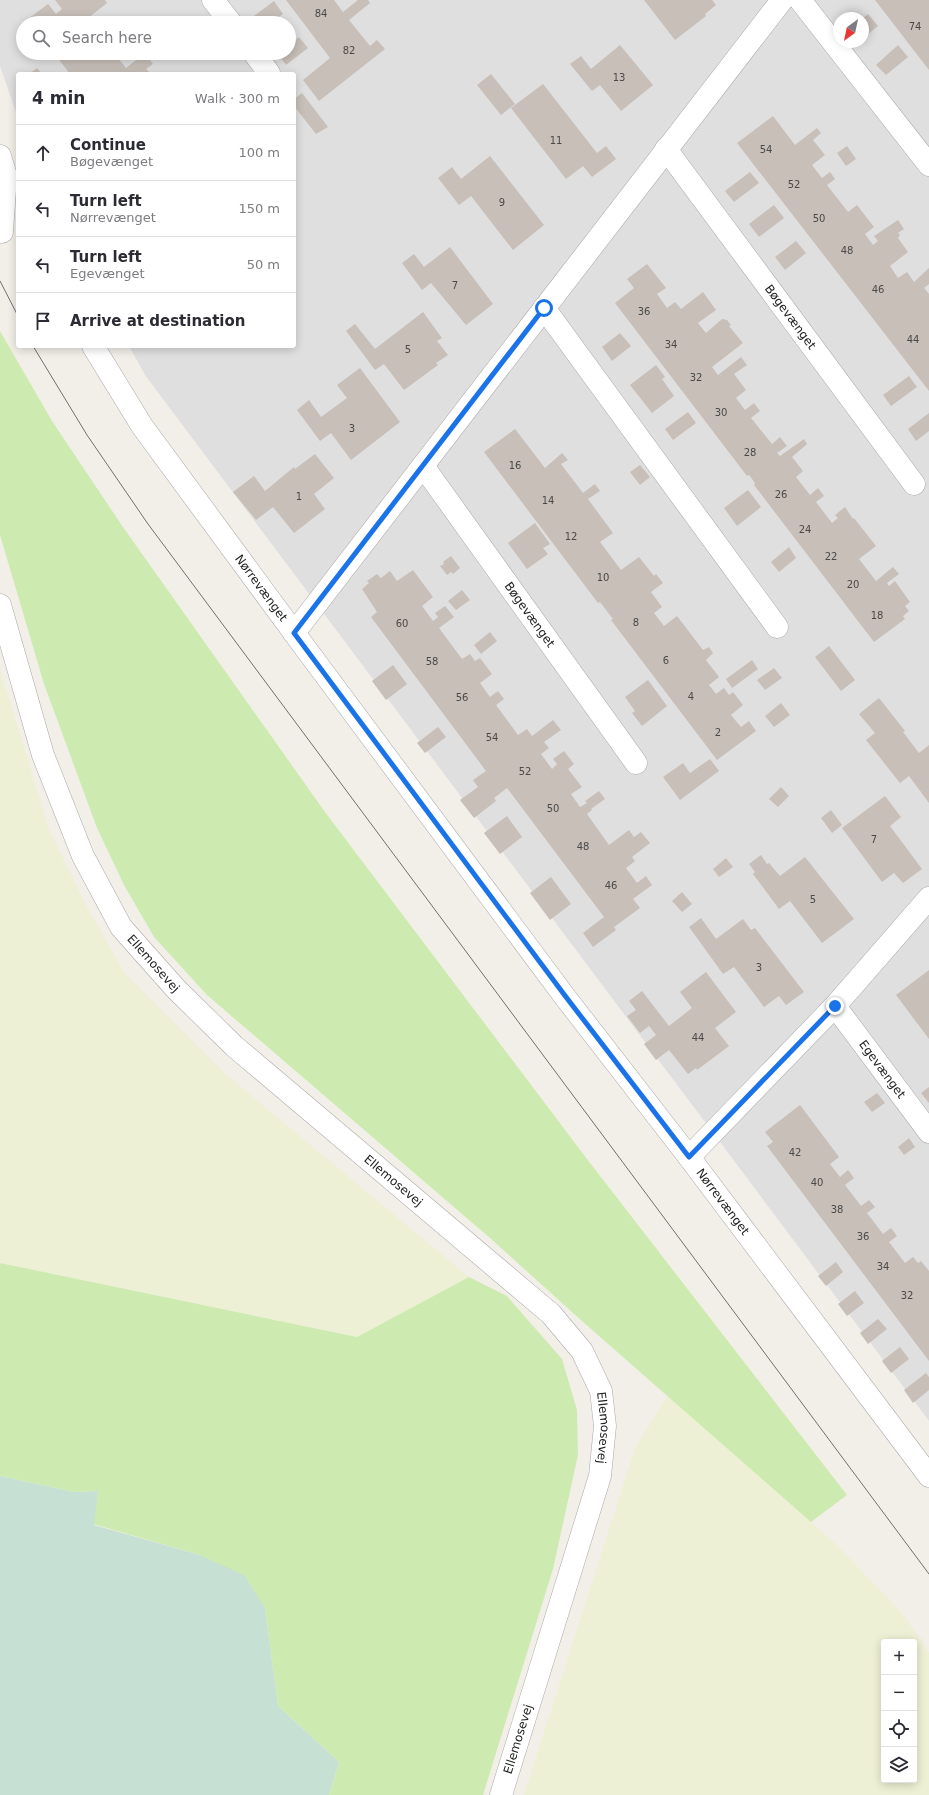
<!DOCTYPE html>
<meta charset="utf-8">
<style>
:root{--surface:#fff;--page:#f7f7f7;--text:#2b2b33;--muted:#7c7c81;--line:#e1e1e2}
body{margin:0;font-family:"DejaVu Sans",sans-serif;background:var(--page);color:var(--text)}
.controls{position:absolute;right:12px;bottom:12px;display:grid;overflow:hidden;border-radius:4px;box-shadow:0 2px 10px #0003}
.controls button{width:36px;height:36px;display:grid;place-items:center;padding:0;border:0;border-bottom:1px solid var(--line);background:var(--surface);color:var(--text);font:20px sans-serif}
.compass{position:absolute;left:833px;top:12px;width:36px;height:36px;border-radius:50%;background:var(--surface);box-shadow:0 2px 10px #0003;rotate:213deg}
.stop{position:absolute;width:12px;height:12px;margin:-9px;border:3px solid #1a73e8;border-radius:50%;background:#fff}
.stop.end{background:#1a73e8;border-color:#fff;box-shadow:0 1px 4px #0008}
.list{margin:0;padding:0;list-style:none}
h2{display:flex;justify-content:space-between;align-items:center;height:52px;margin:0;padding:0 16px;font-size:17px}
h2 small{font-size:13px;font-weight:400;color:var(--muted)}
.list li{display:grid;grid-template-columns:26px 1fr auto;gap:12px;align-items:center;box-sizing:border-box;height:56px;padding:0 16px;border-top:1px solid var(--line)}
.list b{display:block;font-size:15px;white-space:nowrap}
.list p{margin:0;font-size:13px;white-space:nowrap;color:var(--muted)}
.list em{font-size:13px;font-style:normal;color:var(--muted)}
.icon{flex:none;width:22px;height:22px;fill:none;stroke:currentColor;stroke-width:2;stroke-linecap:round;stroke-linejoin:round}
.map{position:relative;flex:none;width:929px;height:1795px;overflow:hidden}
.search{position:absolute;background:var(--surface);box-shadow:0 2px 10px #0003;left:16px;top:16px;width:280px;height:44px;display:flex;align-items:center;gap:10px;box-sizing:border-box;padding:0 14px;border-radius:22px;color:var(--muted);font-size:15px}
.panel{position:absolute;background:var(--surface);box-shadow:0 2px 10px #0003;left:16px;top:72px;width:280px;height:276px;border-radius:4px}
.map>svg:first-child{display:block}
</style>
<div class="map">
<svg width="929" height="1795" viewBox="0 0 929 1795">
<rect width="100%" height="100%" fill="#f2efe9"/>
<!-- residential -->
<path fill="#e0dfdf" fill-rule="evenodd" d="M0,0H929V1421L145,375L129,346H294V74H18V118L0,66ZM839,18H863V42H839ZM23,23H289V53H23Z"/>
<!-- farmland -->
<g fill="#eef0d5" fill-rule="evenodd">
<path d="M0,669L49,829L87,907L126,975L222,1071L469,1277L357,1337L0,1263Z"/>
<path d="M668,1395L836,1544L903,1614L929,1653V1795H524L635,1448ZM884,1642H914V1780H884Z"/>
</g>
<!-- grass -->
<g fill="#cdebb0">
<path d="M0,331L52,421L123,527L325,812L587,1159L847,1495L811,1522L583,1322L490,1238L207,995L154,937L124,885L97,828L44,684L0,535Z"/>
<path d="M0,1263L357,1337L469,1277L507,1296L562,1359L577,1410L578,1455L553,1569L483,1795H329L339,1762L278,1706L265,1608L200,1555L93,1524L98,1491L74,1492L0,1476Z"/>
</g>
<!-- wetland -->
<path fill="#c6e0d4" d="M0,1476L74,1492L98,1491L94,1525L200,1555L244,1575L265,1608L278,1706L339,1762L329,1795H0Z"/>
<!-- building -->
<g fill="#c7bfb8">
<path d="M55,0H105L107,3L88,18L92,23H31L28,19L48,4L56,14L62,9Z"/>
<path d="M286,0H334L343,12L358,0H368L370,3L349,20L370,46L377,40L385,49L319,101L303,80L330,58Z"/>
<path d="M644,0H712L716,5L705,14L706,16L675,40Z"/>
<path d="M875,0H929V70Z"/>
<path d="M274,1L283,14L271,23H253L250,19Z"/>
<path d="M868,14L878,26L863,38V18Z"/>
<path d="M299,37L308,48L286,65L278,54L289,53V46Z"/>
<path d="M620,45L653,85L621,111L600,85L592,91L570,64L581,56L591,69Z"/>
<path d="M898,45L908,57L886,75L876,65Z"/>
<path d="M54,53H114L126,68L145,53L153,64L146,69L151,74H70Z"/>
<path d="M37,68L42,74H29Z"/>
<path d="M491,74L515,104L501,115L477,85Z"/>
<path d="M543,84L597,153L606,146L616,159L592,177L583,166L566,179L511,108Z"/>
<path d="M302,93L328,127L316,134L294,106V99Z"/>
<path d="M773,116L795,145L817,128L821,133L813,140L825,155L812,165L822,178L830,172L835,179L827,185L848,212L857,205L874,227L865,234L873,245L878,241L874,236L898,220L904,229L898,233L900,235L898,238L908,252L890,266L898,278L907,272L914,282L929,268V284L924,288L929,294V391L737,143Z"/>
<path d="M847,146L856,159L846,166L837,153Z"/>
<path d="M490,156L544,225L513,250L471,196L459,205L438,178L452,167L461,179Z"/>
<path d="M750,172L759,183L734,202L725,191Z"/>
<path d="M774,205L784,218L759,237L749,224Z"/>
<path d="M796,241L806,253L785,270L775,257Z"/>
<path d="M450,247L493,304L466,325L431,283L422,290L402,263L414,254L424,267Z"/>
<path d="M647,264L666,288L657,294L667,308L675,302L681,309L703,292L716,310L698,323L706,333L722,319L727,320L731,325L729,326L743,343L712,367L718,375L741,357L747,365L734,374L746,390L736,398L745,410L754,403L760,411L751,418L772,444L780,437L787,446L777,453L780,456L804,439L807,444L792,457L803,471L796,477L810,495L818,488L824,496L816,502L832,523L838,518L835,515L845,507L853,519L854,518L876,546L859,559L876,581L893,567L899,574L887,583L889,586L895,581L910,602L905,606L909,611L903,616L905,619L874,642L754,485L755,483L749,475L747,476L615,303L634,288L627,279Z"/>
<path d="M423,312L442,338L437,341L448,355L436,363L438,365L404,390L384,364L375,370L346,331L355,324L375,349Z"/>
<path d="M620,333L631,346L612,361L602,347Z"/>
<path d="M656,365L665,377L662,379L674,396L652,413L630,385Z"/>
<path d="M360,368L400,422L351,460L331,433L320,441L297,410L309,400L321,417L347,398L337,385Z"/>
<path d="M909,376L917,387L891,406L883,395Z"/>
<path d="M688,412L696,423L673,440L665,429Z"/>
<path d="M929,413V431L916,441L908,429Z"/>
<path d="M515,429L545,468L562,453L568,460L561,464L583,493L595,484L600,491L588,499L613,533L600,542L621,570L639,557L654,576L656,574L663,583L651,592L662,607L654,613L664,626L677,616L703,650L709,647L713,653L706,660L719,677L709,685L716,694L724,688L729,695L733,692L743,705L731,715L741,727L749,721L756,731L717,760L611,620L613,619L600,602L598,603L484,452Z"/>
<path d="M315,454L334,478L314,494L325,509L294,533L273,507L256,520L233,492L254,476L265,491L294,467L295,469Z"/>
<path d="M640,465L650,477L640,485L630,472Z"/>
<path d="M748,490L761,507L737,526L724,508Z"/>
<path d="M535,523L550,544L543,548L548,554L527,569L508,543Z"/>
<path d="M789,547L796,558L779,572L771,562Z"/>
<path d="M451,556L460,568L453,574L451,572L447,575L440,566L444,564L443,562Z"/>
<path d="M413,570L433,597L422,606L433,621L438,617L435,613L445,606L454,617L439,628L462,659L470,654L475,661L480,658L492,674L480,683L490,697L498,691L504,699L496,705L518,735L527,729L532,736L553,720L561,730L544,742L549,748L541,754L552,769L557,764L553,759L564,751L574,764L568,769L582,787L571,794L580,807L587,803L585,801L599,791L605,799L591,809L592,810L587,814L609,845L629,830L634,837L641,832L650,843L632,857L635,861L626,868L637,883L646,876L652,885L633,899L640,908L614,927L616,930L593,947L583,933L604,917L507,788L494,798L496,801L474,818L460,800L478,787L473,780L486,771L371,617L377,612L362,589L369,583L367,581L377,574L381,578L390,571L397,581Z"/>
<path d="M462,590L470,600L456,610L448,601Z"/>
<path d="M490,632L497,641L481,654L474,645Z"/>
<path d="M829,646L855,680L841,691L815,657Z"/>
<path d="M752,660L758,669L732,688L726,679Z"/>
<path d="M393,665L407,684L386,700L372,681Z"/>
<path d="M774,668L782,678L765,690L757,680Z"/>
<path d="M648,680L667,706L642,726L632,713L635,711L625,697Z"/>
<path d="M879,698L905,731L903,732L919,753L929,745V803L909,776L900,783L866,740L875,733L859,714Z"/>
<path d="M781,703L790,715L774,727L765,716Z"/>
<path d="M438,727L446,737L425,753L417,743Z"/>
<path d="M710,759L719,771L680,800L663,777L683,763L690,773Z"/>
<path d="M781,787L789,796L778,807L769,799Z"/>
<path d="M885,796L901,817L890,826L922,869L903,883L894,873L882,882L842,828Z"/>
<path d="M831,810L842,825L832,833L821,818Z"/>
<path d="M507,816L522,837L500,854L484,833Z"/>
<path d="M761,855L767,864L769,863L780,876L805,857L854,919L822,943L790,901L779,909L753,874L755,872L749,864Z"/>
<path d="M726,858L733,867L719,877L713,869Z"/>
<path d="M551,877L571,904L550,920L530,893Z"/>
<path d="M682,892L692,904L682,912L672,901Z"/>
<path d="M701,918L716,939L743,919L751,930L755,928L804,992L786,1005L779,996L764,1007L734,967L723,974L689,927Z"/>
<path d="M929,970V1039L896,995Z"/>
<path d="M706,972L736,1012L715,1028L729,1046L697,1070L696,1068L688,1074L669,1050L656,1060L644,1044L656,1035L649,1026L640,1033L627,1016L636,1010L629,1001L642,991L669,1026L692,1008L680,992Z"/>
<path d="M929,1087V1103L921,1093Z"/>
<path d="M877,1093L885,1103L872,1112L864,1102Z"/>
<path d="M800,1105L839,1157L830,1164L840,1177L848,1170L854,1178L845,1185L861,1206L869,1200L875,1207L867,1213L883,1234L891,1228L897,1236L889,1242L905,1263L913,1257L918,1263L921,1261L929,1271V1361L767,1146L773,1142L765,1132Z"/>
<path d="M909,1138L915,1147L904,1155L898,1147Z"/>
<path d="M836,1262L843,1272L826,1286L818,1276Z"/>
<path d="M855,1291L864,1303L847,1316L838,1304Z"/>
<path d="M878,1319L887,1329L868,1344L860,1333Z"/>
<path d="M900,1347L909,1359L891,1373L882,1361Z"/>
<path d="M926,1373L929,1377V1390L913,1403L904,1390Z"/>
</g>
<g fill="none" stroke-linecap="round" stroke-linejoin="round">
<!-- minor casing -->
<g stroke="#a9a9a9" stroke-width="23">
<g id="minor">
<path d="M213,0L231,23"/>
<path d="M800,0L929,165"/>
<path d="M254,53L269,73"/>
<path id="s1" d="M666,149L914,484"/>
<path d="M0,156L6,176L2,232"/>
<path d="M544,308L777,627"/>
<path id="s2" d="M93,346L142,426L306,649L565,997L689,1157L929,1476"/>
<path id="s3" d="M423,466L636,763"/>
<path d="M294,633L782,0"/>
<path id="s4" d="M835,1006L929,1132"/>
<path d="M689,1157L835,1006L929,898"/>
</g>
</g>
<!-- tertiary casing -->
<g stroke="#a9a9a9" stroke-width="23">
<g id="tertiary">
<path id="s5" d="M0,605L43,755L83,856L121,927L176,989L234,1046L551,1314L582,1351L601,1391L605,1426L600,1476L501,1795"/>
</g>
</g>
<!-- minor -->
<use href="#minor" stroke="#fff" stroke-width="22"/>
<!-- tertiary -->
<use href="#tertiary" stroke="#fff" stroke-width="22"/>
<!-- tram -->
<g stroke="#707070" stroke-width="1">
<path d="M0,281L18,316"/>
<path d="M33,346L87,435L148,524L929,1574"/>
</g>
</g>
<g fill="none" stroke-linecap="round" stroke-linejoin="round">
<!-- route -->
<path stroke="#1a73e8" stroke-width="5" d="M544,308L294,633L566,997L689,1157L835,1006"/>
</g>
<g text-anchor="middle" stroke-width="3" stroke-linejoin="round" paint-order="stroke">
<!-- number labels -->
<g font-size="10" fill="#4b4948">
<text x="321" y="17">84</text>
<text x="915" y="30">74</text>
<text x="349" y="54">82</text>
<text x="619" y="81">13</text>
<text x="556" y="144">11</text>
<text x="766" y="153">54</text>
<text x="794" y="188">52</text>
<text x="502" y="206">9</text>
<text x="819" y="222">50</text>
<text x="847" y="254">48</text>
<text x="455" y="289">7</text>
<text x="878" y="293">46</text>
<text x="644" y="315">36</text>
<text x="913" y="343">44</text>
<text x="671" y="348">34</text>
<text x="408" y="353">5</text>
<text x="696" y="381">32</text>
<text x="721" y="416">30</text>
<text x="352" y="432">3</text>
<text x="750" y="456">28</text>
<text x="515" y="469">16</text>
<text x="781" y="498">26</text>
<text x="299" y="500">1</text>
<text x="548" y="504">14</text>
<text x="805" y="533">24</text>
<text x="571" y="540">12</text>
<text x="831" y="560">22</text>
<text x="603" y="581">10</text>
<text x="853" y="588">20</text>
<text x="877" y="619">18</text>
<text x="636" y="626">8</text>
<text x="402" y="627">60</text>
<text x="666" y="664">6</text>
<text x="432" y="665">58</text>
<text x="691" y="700">4</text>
<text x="462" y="701">56</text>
<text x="718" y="736">2</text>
<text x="492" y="741">54</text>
<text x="525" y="775">52</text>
<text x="553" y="812">50</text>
<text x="874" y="843">7</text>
<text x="583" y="850">48</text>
<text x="611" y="889">46</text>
<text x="813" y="903">5</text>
<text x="759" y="971">3</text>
<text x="698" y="1041">44</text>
<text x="795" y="1156">42</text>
<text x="817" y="1186">40</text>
<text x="837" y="1213">38</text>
<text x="863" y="1240">36</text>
<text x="883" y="1270">34</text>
<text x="907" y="1299">32</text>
</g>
<!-- street labels -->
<g font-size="12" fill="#222" stroke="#fff">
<text dy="4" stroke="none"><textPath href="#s1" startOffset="209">Bøgevænget</textPath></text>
<text dy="4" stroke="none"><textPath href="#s2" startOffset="295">Nørrevænget</textPath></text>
<text dy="4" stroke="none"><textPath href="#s3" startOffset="183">Bøgevænget</textPath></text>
<text dy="4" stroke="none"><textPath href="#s5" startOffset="394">Ellemosevej</textPath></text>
<text dy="4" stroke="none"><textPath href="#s4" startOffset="79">Egevænget</textPath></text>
<text dy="4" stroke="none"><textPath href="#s5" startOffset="718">Ellemosevej</textPath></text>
<text dy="4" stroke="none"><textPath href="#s2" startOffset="1063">Nørrevænget</textPath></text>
<text dy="4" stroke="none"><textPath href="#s5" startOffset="1054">Ellemosevej</textPath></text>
<text transform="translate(518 1739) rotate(-73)" y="4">Ellemosevej</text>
</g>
</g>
</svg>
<div class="controls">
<button>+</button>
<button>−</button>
<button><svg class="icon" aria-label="locate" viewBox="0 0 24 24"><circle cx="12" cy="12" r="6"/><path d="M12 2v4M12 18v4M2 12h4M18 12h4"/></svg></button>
<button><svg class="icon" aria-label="layers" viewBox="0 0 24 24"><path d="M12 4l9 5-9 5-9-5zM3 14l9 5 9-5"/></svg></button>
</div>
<svg class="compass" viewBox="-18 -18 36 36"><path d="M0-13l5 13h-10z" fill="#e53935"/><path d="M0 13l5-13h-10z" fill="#7c7c81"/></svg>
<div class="stop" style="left:544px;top:308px"></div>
<div class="stop end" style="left:835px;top:1006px"></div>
<div class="search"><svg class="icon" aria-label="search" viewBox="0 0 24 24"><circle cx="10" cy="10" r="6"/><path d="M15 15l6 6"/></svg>Search here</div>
<section class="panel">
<h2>4 min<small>Walk · 300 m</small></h2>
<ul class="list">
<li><svg class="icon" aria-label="ahead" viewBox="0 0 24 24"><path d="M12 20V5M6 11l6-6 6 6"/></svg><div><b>Continue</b><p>Bøgevænget</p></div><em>100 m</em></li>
<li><svg class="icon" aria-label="left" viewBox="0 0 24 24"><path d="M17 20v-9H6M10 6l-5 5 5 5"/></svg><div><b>Turn left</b><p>Nørrevænget</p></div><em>150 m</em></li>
<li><svg class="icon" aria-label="left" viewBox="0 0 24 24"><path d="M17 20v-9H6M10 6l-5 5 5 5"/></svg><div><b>Turn left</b><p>Egevænget</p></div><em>50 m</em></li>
<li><svg class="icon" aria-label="arrive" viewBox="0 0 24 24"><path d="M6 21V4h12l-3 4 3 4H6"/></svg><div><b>Arrive at destination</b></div></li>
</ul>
</section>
</div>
